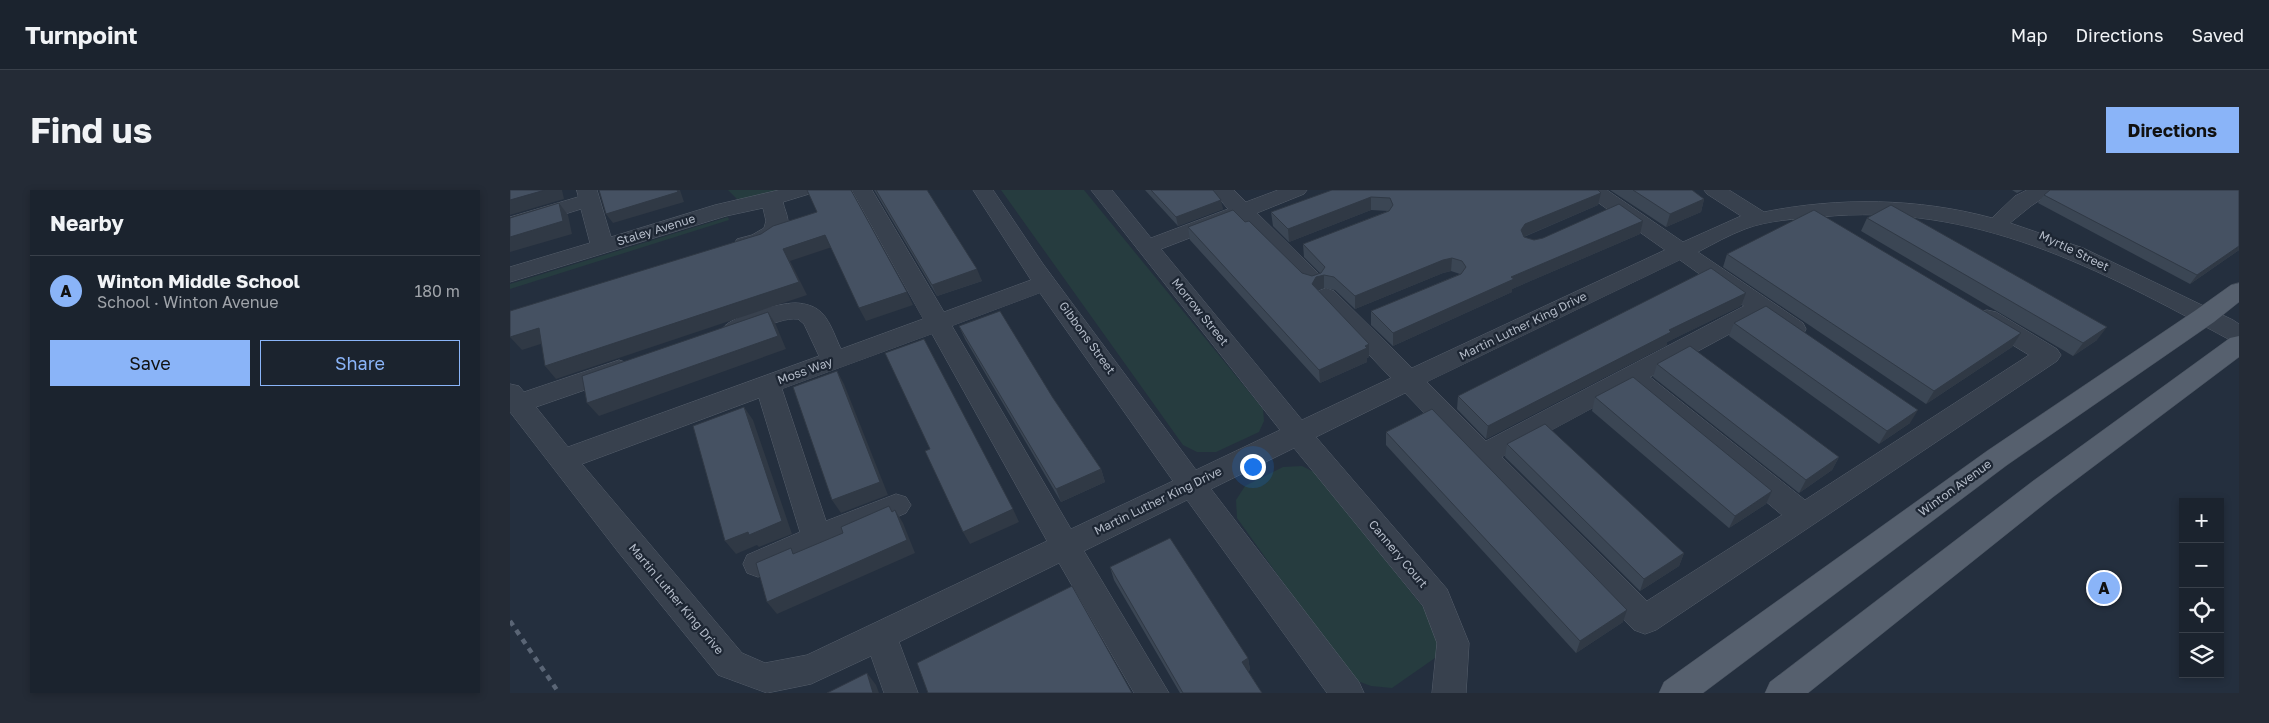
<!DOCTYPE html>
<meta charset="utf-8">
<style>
:root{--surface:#1b232e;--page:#242b36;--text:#f1f3f6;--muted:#a0a4aa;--line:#39404a;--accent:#8ab4f8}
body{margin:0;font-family:"Golos Text",sans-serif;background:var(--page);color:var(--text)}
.controls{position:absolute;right:15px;bottom:15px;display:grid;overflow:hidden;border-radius:0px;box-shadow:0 2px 8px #0003}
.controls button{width:45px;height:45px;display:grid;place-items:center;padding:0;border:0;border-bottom:1px solid var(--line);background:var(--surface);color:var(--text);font:25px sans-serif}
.you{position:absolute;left:742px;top:276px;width:18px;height:18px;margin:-12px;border:4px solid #fff;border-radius:50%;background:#1a73e8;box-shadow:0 0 0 8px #1a73e833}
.badge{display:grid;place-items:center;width:32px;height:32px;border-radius:50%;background:var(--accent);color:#111;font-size:16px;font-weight:700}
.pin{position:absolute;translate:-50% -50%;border:2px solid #fff;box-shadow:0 1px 5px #0006}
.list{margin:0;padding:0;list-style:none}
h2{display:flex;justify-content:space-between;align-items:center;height:65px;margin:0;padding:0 20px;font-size:21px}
h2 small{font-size:16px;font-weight:400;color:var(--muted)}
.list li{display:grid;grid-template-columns:32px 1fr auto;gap:15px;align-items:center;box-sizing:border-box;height:70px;padding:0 20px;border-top:1px solid var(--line)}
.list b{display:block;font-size:19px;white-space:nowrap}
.list p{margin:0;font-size:16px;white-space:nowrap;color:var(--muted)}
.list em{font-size:16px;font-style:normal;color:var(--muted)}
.actions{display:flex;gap:10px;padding:15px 20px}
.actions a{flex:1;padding:11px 0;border:1px solid var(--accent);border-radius:0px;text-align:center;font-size:18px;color:var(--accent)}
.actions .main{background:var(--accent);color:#111}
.icon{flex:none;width:28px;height:28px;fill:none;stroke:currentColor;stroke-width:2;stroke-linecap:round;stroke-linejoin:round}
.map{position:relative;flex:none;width:1729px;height:503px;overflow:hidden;border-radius:0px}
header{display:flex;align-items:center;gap:30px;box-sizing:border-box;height:70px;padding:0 25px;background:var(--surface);border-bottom:1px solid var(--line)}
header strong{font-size:24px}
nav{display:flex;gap:28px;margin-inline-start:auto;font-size:18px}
.intro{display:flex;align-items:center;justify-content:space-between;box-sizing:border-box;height:120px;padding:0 30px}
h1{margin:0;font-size:35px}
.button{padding:12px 22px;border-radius:0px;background:var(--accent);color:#111;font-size:18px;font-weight:700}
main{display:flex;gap:30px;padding:0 30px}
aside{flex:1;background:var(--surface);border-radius:0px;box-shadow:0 2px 8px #0003}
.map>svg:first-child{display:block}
</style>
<header>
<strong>Turnpoint</strong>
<nav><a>Map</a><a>Directions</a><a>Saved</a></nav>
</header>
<div class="intro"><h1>Find us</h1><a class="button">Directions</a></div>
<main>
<aside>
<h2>Nearby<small></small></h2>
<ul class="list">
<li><span class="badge">A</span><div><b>Winton Middle School</b><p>School · Winton Avenue</p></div><em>180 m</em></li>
</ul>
<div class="actions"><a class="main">Save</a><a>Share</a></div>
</aside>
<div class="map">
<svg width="1729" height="503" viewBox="0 0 1729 503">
<rect width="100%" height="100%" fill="#242f3e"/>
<!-- green -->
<g fill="#263c3f">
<path d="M218,0H276L228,10Z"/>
<path d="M491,0H574L753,219L754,231L749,242L706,262H687L673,255Z"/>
<path d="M218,27L219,30L0,99V94Z"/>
<path d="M792,276L806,283L928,436L932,451L925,468L882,498L861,496L842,489L727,328L726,310L735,296L773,277Z"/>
</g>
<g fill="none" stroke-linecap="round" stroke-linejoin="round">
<!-- minor casing -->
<g stroke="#565f6c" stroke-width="1">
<g id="minor">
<path d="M67,0H87L101,47L205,15L269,0H302L299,4L273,12C274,18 278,26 278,31C277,53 244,63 227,59L224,54L227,49L242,45L254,38L256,31L253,18L216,26L0,92V77L80,53L71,19L0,41V27L68,7Z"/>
<path d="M342,0H362L434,122L521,90L463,0H483L533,74L686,280L770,240L581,0H602L641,48L718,19L702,0H724L736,12L768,0H797L794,4L747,23L810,85L814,90L810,95L802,97L794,95L729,29L651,59L792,230L881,188L808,111L804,106L808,101L816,98L824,101L902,178L1155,60L1076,4L1073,0H1097L1173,52L1231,26L1197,4L1194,0H1219L1254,22C1329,7 1408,8 1482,28L1505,6L1517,0H1542L1539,4L1521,16L1500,33L1573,58L1723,130L1729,134V152L1720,150C1589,79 1464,11 1310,27C1286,29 1258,30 1235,39C1219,45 1203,54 1188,62L1293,133L1296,139L1293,145C1276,149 1264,137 1251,127L1140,187L1295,310L1519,165L1468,134L1465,128L1468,122L1477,120L1486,122L1547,159L1551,165L1547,171L1146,440L1135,444L1124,440L895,203L806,247L937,399L959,453L956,503H922L927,453L913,416L784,258L701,299L849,492L854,503H817L677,310L574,361L659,503H624L549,373L389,452L408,503H374L361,466L301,494L257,503L208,485L109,363L0,222V194L9,196L14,202L109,170L118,173L122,179L118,185L26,217L58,257L309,166L294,134L288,129C263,127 240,150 216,144L213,138C221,126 269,113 285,113C292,113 301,115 307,119C319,126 325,147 331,159L413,129ZM1170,70L1234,116L976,251L917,192ZM530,103L663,291L561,339L442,136ZM422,144L537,351L297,465L255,473L232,463L72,274L249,208L290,342L237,365L233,374L237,383L248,387L259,383L396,323L401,315L396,307L386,304L316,331L272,199ZM1120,198L1272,325L1137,411L992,267Z"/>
</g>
</g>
<!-- major casing -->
<g stroke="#414a57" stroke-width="1">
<g id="major">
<path d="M1729,93V112L1704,132L1497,275L1193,503H1149L1154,492L1477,261L1686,120L1721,95Z"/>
<path d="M1729,146V167L1543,307L1298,503H1255L1260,492L1523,291L1720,148Z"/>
</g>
</g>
<!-- minor -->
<use href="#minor" fill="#38414e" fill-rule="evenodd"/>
<!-- major -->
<use href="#major" fill="#56606e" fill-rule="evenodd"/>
<!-- rail -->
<path stroke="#5a6575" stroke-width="4.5" stroke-dasharray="5.5 5.5" stroke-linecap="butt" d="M0,431L49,503"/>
</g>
<!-- wall -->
<g fill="#3b4654">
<path d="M364,0H417L472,91L427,106Z"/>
<path d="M635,0H704L713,19L668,36Z"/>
<path d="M822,0L1091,3L1088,15L1014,47L1024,50L1130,44L1002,99V102L883,156L861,135V121L950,84L941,81L933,83L845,119L825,100L814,98L807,100L859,154V167L857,168V172L810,193L680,50L678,37L735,32L792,83L802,86L810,83L794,67L793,54L878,21L861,20L779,52L763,36L761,22Z"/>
<path d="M1100,0H1182L1194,9L1191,22L1156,37Z"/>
<path d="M1502,0H1513L1507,3Z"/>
<path d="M1534,5L1729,60L1680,94L1528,13Z"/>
<path d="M1357,28L1587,150L1563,166L1351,41Z"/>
<path d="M1217,64L1511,143L1502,157L1416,214L1213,77Z"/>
<path d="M1231,116L1157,152V155L976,249L947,219L948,206Z"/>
<path d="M1224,133L1400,233L1369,254L1219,146Z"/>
<path d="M449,136L543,208L591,279L595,292L551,312L455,149Z"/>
<path d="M1147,174L1329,267L1322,280L1289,303L1143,187Z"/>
<path d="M1085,207L1262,301L1256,314L1219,338L1082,221Z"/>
<path d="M876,242L1113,432L1066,463L876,255Z"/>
<path d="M997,254L1174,363L1169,376L1130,401L995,267Z"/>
<path d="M600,377L738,468L740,480L738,481L752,503H670L604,390Z"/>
</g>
<!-- shaded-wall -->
<g fill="#303945">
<path d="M35,0H52L54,9L0,25V10Z"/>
<path d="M167,0H170L174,12L103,33L96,24Z"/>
<path d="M1091,3L1088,15L1013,47L1011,40L1015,34Z"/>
<path d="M861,7V20L779,52L778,39Z"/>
<path d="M1194,9L1191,22L1156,37L1160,24Z"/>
<path d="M711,10L713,19L668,36L666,27Z"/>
<path d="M49,13L58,25L62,44L0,62V47Z"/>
<path d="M1133,31L1130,44L1002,99V102L883,156V143L1001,87Z"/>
<path d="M315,45L322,57L280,71L297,105L46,189L35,176L273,59Z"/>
<path d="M1729,56V60L1680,94L1687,85Z"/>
<path d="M942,68L941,81L933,83L845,119V106L933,70Z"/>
<path d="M467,79L472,91L427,106L422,95Z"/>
<path d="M814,85V98L807,100L802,94L806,87Z"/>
<path d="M397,102L403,115L356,131L349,118Z"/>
<path d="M1236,103L1231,116L1157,152V155L976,249L978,236L1159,140Z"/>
<path d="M258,122L266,135L276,159L89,226L77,213Z"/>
<path d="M1597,137L1587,150L1563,166L1573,153Z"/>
<path d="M29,138L40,151L12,160L0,147Z"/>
<path d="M1511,143L1502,157L1416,214L1424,201Z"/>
<path d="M859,154V167L857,168V172L810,193L809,180Z"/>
<path d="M327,181L334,194L378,305L331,323L322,310Z"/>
<path d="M234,217L243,230L282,344L249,357L247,355L226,364L215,351Z"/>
<path d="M1408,220L1400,233L1369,254L1377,241Z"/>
<path d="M1329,267L1322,280L1289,303L1296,290Z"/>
<path d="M591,279L595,292L551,312L546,299Z"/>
<path d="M1262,301L1256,314L1219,338L1225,326Z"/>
<path d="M503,319L509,332L460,354L453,342Z"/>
<path d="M385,320L393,333L405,363L267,424L257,412Z"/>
<path d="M1174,363L1169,376L1130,401L1134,389Z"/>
<path d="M1117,420L1113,432L1066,463L1070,451Z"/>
<path d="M738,468L740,480L735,483L732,472Z"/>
<path d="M357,483L366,495L369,503H363Z"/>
</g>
<!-- building -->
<g fill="#455162" stroke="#303945">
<path d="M0,0H35L0,10Z"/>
<path d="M89,0H167L168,2L96,24Z"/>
<path d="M297,0H341L397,102L349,118L315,45L273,59L289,92L35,176L29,138L0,147V121L251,44L263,36L307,22Z"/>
<path d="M366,0H417L467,79L422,95Z"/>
<path d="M641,0H703L711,10L666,27Z"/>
<path d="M822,0H1088L1091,3L1015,34L1011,40L1014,47L1024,50L1033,48L1109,14L1133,31L1001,87L1004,89L883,143L861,121L951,84L956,77L952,71L942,68L933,70L845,106L824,87L814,85L806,87L802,94L859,154L855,156L857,158L809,180L678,37L723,20L735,32L739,31L792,83L802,86L811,83L815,77L793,54L879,21L883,15L880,8L861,7L778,39L761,22Z"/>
<path d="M1123,0H1182L1194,9L1160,24Z"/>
<path d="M1540,0H1729V56L1687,85L1534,5Z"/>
<path d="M49,13L53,31L0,47V28Z"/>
<path d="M1381,15L1597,137L1573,153L1357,28Z"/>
<path d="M1304,20L1511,143L1424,201L1217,64Z"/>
<path d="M1201,78L1236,103L1159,140L1161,142L978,236L948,206Z"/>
<path d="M1256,116L1408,220L1377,241L1224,133Z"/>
<path d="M490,121L543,208L591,279L546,299L449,136Z"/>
<path d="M258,122L268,146L77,213L72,186Z"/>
<path d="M414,149L503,319L453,342L415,261L420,259L375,163Z"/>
<path d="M1180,156L1329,267L1296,290L1147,174Z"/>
<path d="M327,181L370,292L322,310L283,197Z"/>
<path d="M1123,187L1262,301L1225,326L1085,207Z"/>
<path d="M234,217L272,331L239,345L238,342L215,351L183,236Z"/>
<path d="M922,219L1117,420L1070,451L876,242Z"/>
<path d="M1035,234L1174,363L1134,389L997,254Z"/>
<path d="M379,316L382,322L385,320L397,350L257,412L246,373L281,358L283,364L333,343L331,337Z"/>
<path d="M660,348L738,468L732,472L752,503H673L600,377Z"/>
<path d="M562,396L622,503H418L407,473Z"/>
<path d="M357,483L363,503H317Z"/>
</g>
<g text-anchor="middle" stroke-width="4.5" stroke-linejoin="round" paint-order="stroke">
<!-- street labels -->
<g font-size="12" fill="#b4bcc9" stroke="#1d2633">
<text transform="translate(146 40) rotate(-17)" y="4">Staley Avenue</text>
<text transform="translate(1564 61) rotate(26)" y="4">Myrtle Street</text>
<text transform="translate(690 122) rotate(51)" y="4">Morrow Street</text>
<text transform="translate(1013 136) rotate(-26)" y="4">Martin Luther King Drive</text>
<text transform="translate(577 148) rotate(54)" y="4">Gibbons Street</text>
<text transform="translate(295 181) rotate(-20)" y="4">Moss Way</text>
<text transform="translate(1445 298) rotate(-36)" y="4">Winton Avenue</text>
<text transform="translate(648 311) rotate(-26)" y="4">Martin Luther King Drive</text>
<text transform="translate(888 364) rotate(50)" y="4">Cannery Court</text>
<text transform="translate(166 409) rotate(50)" y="4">Martin Luther King Drive</text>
</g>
</g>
</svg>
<div class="controls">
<button>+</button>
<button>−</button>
<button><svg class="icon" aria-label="locate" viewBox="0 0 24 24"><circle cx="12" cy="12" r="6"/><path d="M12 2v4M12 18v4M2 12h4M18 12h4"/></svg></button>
<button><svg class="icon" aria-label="layers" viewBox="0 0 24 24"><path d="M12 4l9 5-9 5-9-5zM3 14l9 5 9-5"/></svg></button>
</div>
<div class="you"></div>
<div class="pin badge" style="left:1594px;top:398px">A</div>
</div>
</main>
